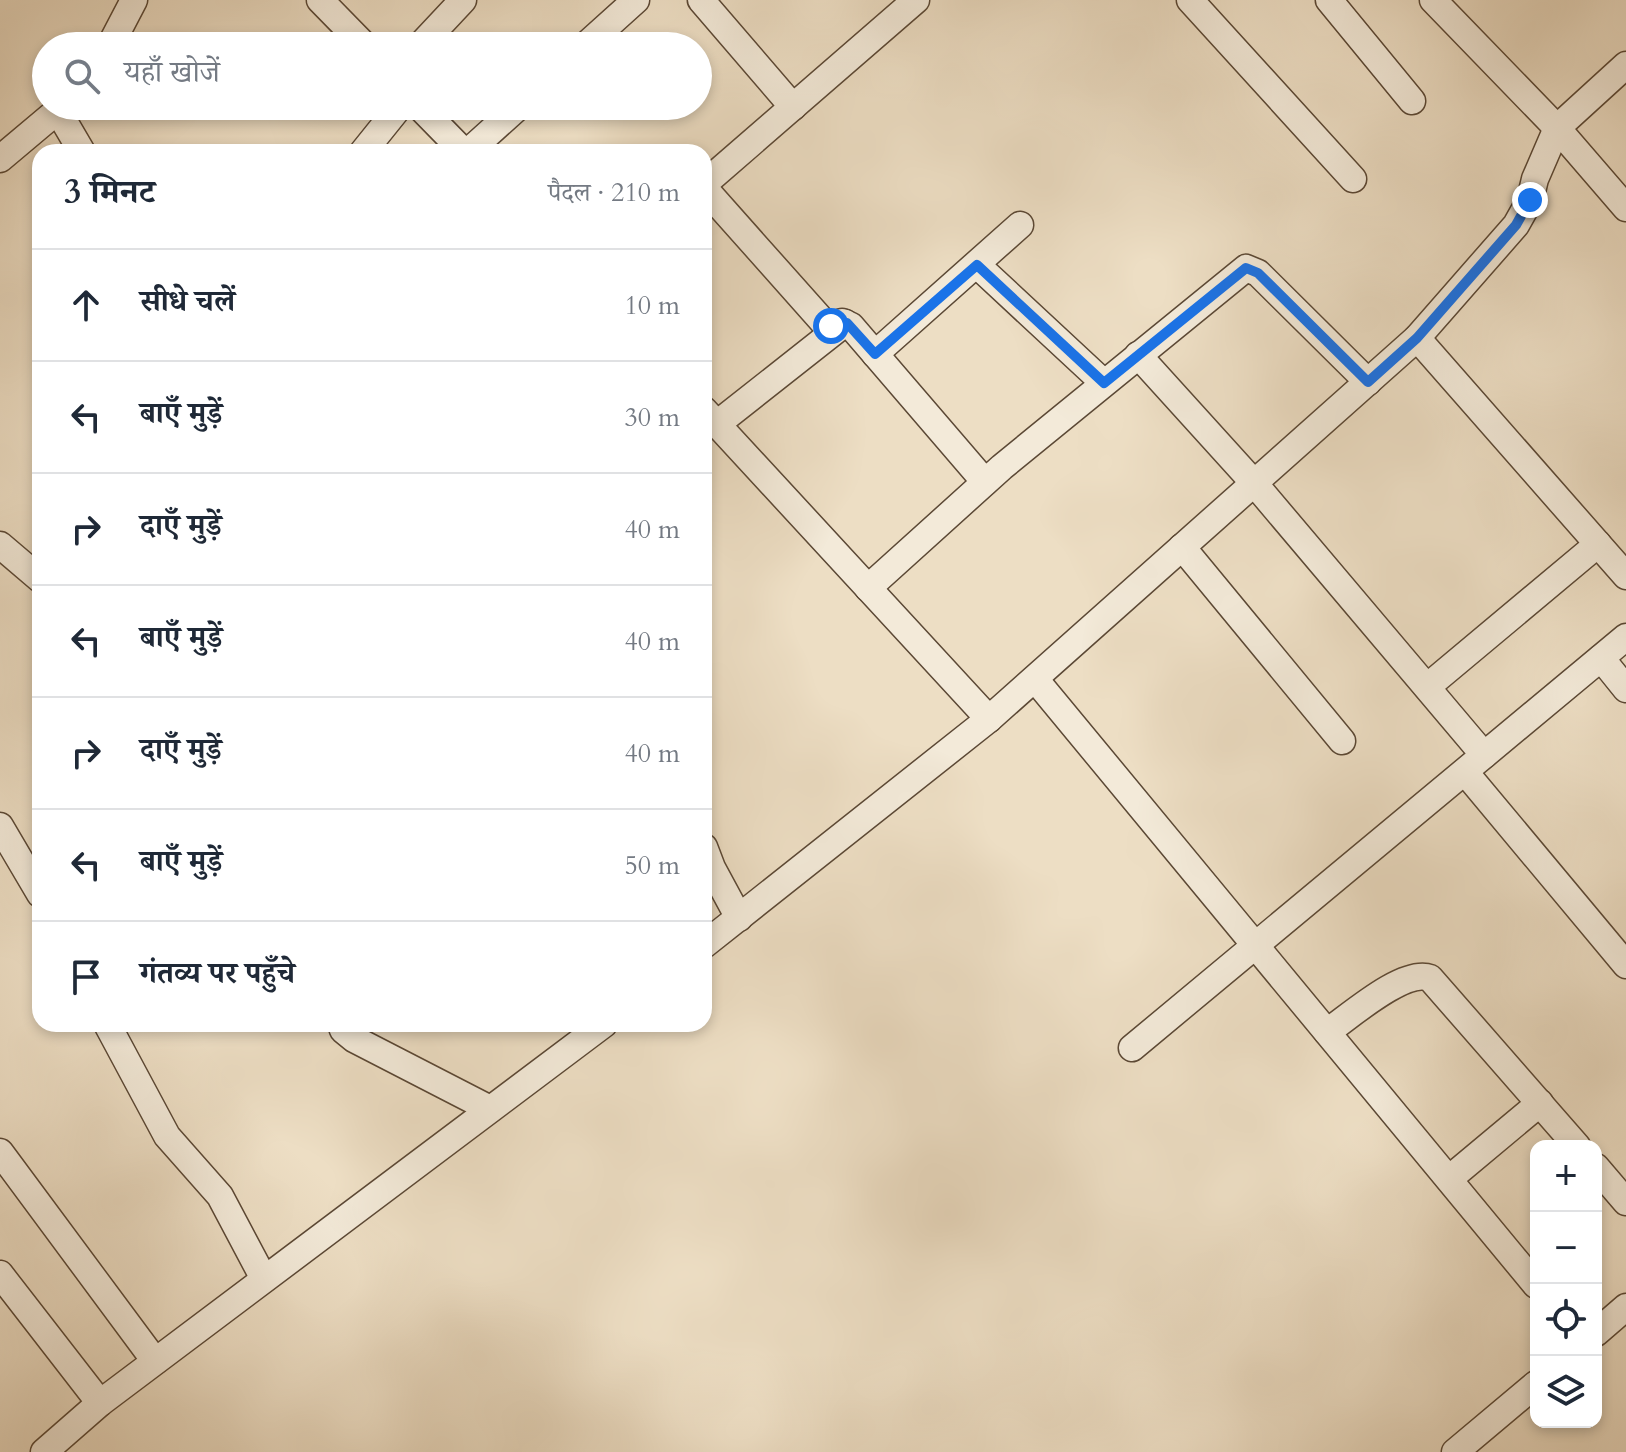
<!DOCTYPE html>
<html lang="hi">
<meta charset="utf-8">
<style>
:root{--surface:#fff;--page:#f2f2f3;--text:#1f2937;--muted:#747a83;--line:#e0e1e3}
body{margin:0;font-family:Cardo,"Noto Serif Devanagari",serif;background:var(--page);color:var(--text)}
.controls{position:absolute;right:24px;bottom:24px;display:grid;overflow:hidden;border-radius:16px;box-shadow:0 4px 12px #0003}
.controls button{width:72px;height:72px;display:grid;place-items:center;padding:0;border:0;border-bottom:2px solid var(--line);background:var(--surface);color:var(--text);font:40px sans-serif}
.stop{position:absolute;width:24px;height:24px;margin:-18px;border:6px solid #1a73e8;border-radius:50%;background:#fff}
.stop.end{background:#1a73e8;border-color:#fff;box-shadow:0 2px 8px #0008}
.list{margin:0;padding:0;list-style:none}
h2{display:flex;justify-content:space-between;align-items:center;height:104px;margin:0;padding:0 32px;font-size:34px}
h2 small{font-size:26px;font-weight:400;color:var(--muted)}
.list li{display:grid;grid-template-columns:52px 1fr auto;gap:24px;align-items:center;box-sizing:border-box;height:112px;padding:0 32px;border-top:2px solid var(--line)}
.list b{display:block;font-size:30px;white-space:nowrap}
.list em{font-size:26px;font-style:normal;color:var(--muted)}
.icon{flex:none;width:44px;height:44px;fill:none;stroke:currentColor;stroke-width:2;stroke-linecap:round;stroke-linejoin:round}
.map{position:relative;flex:none;width:1626px;height:1452px;overflow:hidden}
.search{position:absolute;background:var(--surface);box-shadow:0 4px 12px #0003;left:32px;top:32px;width:680px;height:88px;display:flex;align-items:center;gap:20px;box-sizing:border-box;padding:0 28px;border-radius:44px;color:var(--muted);font-size:30px}
.panel{position:absolute;background:var(--surface);box-shadow:0 4px 12px #0003;left:32px;top:144px;width:680px;height:888px;border-radius:24px}
.map>svg:first-child{display:block}
</style>
<div class="map">
<svg width="1626" height="1452" viewBox="0 0 1626 1452">
<rect width="100%" height="100%" fill="#eddec4"/>
<filter id="stains"><feTurbulence type="fractalNoise" baseFrequency=".0025" numOctaves="4"/><feColorMatrix values="0 0 0 0 .2 0 0 0 0 .09 0 0 0 0 .02 0 0 0 .5 -.17"/></filter>
<radialGradient id="worn" r=".72"><stop offset=".6" stop-color="#630" stop-opacity="0"/><stop offset="1" stop-color="#630" stop-opacity=".3"/></radialGradient>
<g fill="none" stroke-linecap="round" stroke-linejoin="round">
<!-- street casing -->
<g stroke="#5b4835" stroke-width="29">
<g id="street">
<path d="M320,0L365,46"/>
<path d="M701,0L793,107"/>
<path d="M1190,0L1353,179"/>
<path d="M1329,0L1412,101"/>
<path d="M1433,0L1557,128L1626,208"/>
<path d="M110,46L134,0"/>
<path d="M420,46L463,0"/>
<path d="M585,46L636,0"/>
<path d="M419,106L464,152"/>
<path d="M58,111L82,152"/>
<path d="M363,152L400,106"/>
<path d="M468,152L519,106"/>
<path d="M0,159L63,106"/>
<path d="M704,184L916,0"/>
<path d="M704,188L825,324L831,326L842,322L851,326L985,482"/>
<path d="M977,265L1104,383"/>
<path d="M1417,338L1626,576"/>
<path d="M875,354L1020,225"/>
<path d="M1138,355L1254,483L1484,755"/>
<path d="M704,410L989,719"/>
<path d="M717,424L845,323"/>
<path d="M0,545L40,579"/>
<path d="M1182,547L1342,741"/>
<path d="M868,588L1002,467L1246,268L1258,273L1368,382"/>
<path d="M1601,658L1626,689"/>
<path d="M1035,679L1536,1285"/>
<path d="M1427,687L1598,544"/>
<path d="M1465,772L1626,965"/>
<path d="M0,826L40,894"/>
<path d="M704,847L712,868L739,918"/>
<path d="M704,945L989,719L1417,338L1516,225L1530,200L1535,179L1557,128L1626,65"/>
<path d="M107,1024L167,1136L220,1196L264,1279"/>
<path d="M341,1024L343,1030L354,1039L490,1109"/>
<path d="M1327,1032C1349,1017 1404,968 1430,978L1577,1146"/>
<path d="M1132,1048L1626,637"/>
<path d="M0,1152L155,1361"/>
<path d="M1596,1167L1626,1202"/>
<path d="M1449,1179L1540,1103"/>
<path d="M0,1274L100,1403"/>
<path d="M1596,1333L1626,1307"/>
<path d="M44,1452L100,1403L604,1024"/>
<path d="M1455,1452L1536,1384"/>
</g>
</g>
<!-- street -->
<use href="#street" stroke="#f3ead9" stroke-width="26"/>
</g>
<g fill="none" stroke-linecap="round" stroke-linejoin="round">
<!-- route -->
<path stroke="#1a73e8" stroke-width="10" d="M831,326L847,323L875,354L977,265L1104,383L1246,268L1258,273L1368,382L1417,338L1516,225L1530,200"/>
</g>
<rect width="100%" height="100%" filter="url(#stains)"/>
<rect width="100%" height="100%" fill="url(#worn)"/>
</svg>
<div class="controls">
<button>+</button>
<button>−</button>
<button><svg class="icon" aria-label="locate" viewBox="0 0 24 24"><circle cx="12" cy="12" r="6"/><path d="M12 2v4M12 18v4M2 12h4M18 12h4"/></svg></button>
<button><svg class="icon" aria-label="layers" viewBox="0 0 24 24"><path d="M12 4l9 5-9 5-9-5zM3 14l9 5 9-5"/></svg></button>
</div>
<div class="stop" style="left:831px;top:326px"></div>
<div class="stop end" style="left:1530px;top:200px"></div>
<div class="search"><svg class="icon" aria-label="search" viewBox="0 0 24 24"><circle cx="10" cy="10" r="6"/><path d="M15 15l6 6"/></svg>यहाँ खोजें</div>
<section class="panel">
<h2>3 मिनट<small>पैदल · 210 m</small></h2>
<ul class="list">
<li><svg class="icon" aria-label="ahead" viewBox="0 0 24 24"><path d="M12 20V5M6 11l6-6 6 6"/></svg><div><b>सीधे चलें</b></div><em>10 m</em></li>
<li><svg class="icon" aria-label="left" viewBox="0 0 24 24"><path d="M17 20v-9H6M10 6l-5 5 5 5"/></svg><div><b>बाएँ मुड़ें</b></div><em>30 m</em></li>
<li><svg class="icon" aria-label="right" viewBox="0 0 24 24"><path d="M7 20v-9h11M14 6l5 5-5 5"/></svg><div><b>दाएँ मुड़ें</b></div><em>40 m</em></li>
<li><svg class="icon" aria-label="left" viewBox="0 0 24 24"><path d="M17 20v-9H6M10 6l-5 5 5 5"/></svg><div><b>बाएँ मुड़ें</b></div><em>40 m</em></li>
<li><svg class="icon" aria-label="right" viewBox="0 0 24 24"><path d="M7 20v-9h11M14 6l5 5-5 5"/></svg><div><b>दाएँ मुड़ें</b></div><em>40 m</em></li>
<li><svg class="icon" aria-label="left" viewBox="0 0 24 24"><path d="M17 20v-9H6M10 6l-5 5 5 5"/></svg><div><b>बाएँ मुड़ें</b></div><em>50 m</em></li>
<li><svg class="icon" aria-label="arrive" viewBox="0 0 24 24"><path d="M6 21V4h12l-3 4 3 4H6"/></svg><div><b>गंतव्य पर पहुँचे</b></div></li>
</ul>
</section>
</div>
